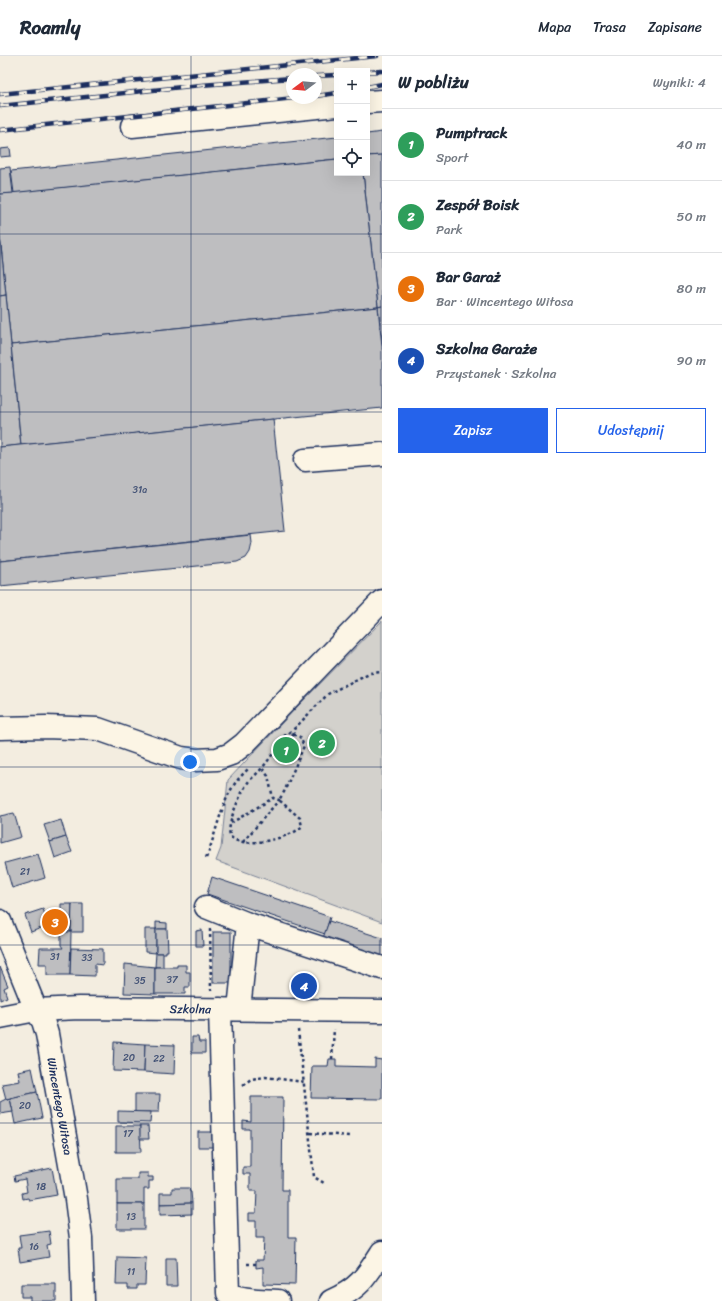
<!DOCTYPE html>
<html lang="pl">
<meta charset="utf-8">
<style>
:root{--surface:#fff;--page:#f6f6f7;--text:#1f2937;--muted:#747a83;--line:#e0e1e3;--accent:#2563eb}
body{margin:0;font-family:Sriracha,sans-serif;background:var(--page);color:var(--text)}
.controls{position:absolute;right:12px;top:12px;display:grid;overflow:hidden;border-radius:0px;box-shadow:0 4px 16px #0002}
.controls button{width:36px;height:36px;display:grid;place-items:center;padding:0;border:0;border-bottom:1px solid var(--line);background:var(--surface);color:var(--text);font:20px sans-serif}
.compass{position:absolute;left:286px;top:12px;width:36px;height:36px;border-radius:50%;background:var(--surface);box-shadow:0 4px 16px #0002;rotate:254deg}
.you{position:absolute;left:190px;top:706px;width:14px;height:14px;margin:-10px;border:3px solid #fff;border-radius:50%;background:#1a73e8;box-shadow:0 0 0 6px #1a73e833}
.badge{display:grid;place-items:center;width:26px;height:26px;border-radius:50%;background:var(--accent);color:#fff;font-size:13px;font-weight:700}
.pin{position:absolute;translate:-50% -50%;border:2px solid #fff;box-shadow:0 1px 4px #0006}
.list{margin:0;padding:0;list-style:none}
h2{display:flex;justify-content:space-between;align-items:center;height:52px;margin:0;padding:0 16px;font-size:17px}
h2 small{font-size:13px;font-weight:400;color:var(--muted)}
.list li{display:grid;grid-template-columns:26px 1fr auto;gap:12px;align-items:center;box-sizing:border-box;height:72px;padding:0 16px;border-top:1px solid var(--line)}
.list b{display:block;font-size:15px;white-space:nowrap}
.list p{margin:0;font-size:13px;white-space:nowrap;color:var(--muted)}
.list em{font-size:13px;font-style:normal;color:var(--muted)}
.actions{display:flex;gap:8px;padding:12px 16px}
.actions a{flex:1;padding:9px 0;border:1px solid var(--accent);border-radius:0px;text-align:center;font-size:14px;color:var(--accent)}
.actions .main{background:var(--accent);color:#fff}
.icon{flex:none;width:22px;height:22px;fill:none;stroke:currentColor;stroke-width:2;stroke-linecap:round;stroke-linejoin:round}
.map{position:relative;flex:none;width:382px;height:1245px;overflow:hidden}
header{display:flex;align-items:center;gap:24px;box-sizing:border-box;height:56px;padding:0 20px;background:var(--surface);border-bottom:1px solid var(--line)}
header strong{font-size:19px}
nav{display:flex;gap:22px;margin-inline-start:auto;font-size:14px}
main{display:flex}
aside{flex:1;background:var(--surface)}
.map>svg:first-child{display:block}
</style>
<header>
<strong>Roamly</strong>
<nav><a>Mapa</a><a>Trasa</a><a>Zapisane</a></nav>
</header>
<main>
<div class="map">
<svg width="382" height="1245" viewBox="0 0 382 1245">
<rect width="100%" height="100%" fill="#f3ede0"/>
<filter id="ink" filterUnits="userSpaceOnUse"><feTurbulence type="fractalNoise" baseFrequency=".025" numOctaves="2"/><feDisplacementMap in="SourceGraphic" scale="8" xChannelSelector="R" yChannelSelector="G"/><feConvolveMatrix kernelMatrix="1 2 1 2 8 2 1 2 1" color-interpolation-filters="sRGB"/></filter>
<g filter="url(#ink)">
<!-- green -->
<path fill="#d3d1cc" stroke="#778095" d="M382,565V866L216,805L221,792L228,724L298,650Z"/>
<!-- building -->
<g fill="#bebec0" stroke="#1b2f5e">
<path d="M382,76V99L367,100V78Z"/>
<path d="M337,81V103L14,137L11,115Z"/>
<path d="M10,92L11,100L0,101V93Z"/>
<path d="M382,99V250L378,251L363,117H367V100Z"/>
<path d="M337,103V117H363L378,251L11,289L0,180V138Z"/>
<path d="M10,111L13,137L0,138V112Z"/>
<path d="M0,180L6,239L0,240Z"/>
<path d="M6,239L21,389L0,391V240Z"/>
<path d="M382,250V290L378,251Z"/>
<path d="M378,251L382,290V352L21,389L11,289Z"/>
<path d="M273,363L285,475L0,505V391Z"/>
<path d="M251,479L252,487L250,496L246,502L237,506L0,530V505Z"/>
<path d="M14,757L21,781L0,787V760Z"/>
<path d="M61,764L66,781L50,786L44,769Z"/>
<path d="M66,781L72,796L55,802L50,786Z"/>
<path d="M38,798L45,822L12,832L5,807Z"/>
<path d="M212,821L330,861L325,878L207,838Z"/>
<path d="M61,848H72L71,876H61Z"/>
<path d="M72,848H83V876H71Z"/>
<path d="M43,853L49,869L31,876L25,859Z"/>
<path d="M329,865L382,882V901L323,882Z"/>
<path d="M156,866L167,867V873H156Z"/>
<path d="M145,873H156V897L145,896Z"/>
<path d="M156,873H167L168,895H166V897H156Z"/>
<path d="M202,874L203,890H196V875Z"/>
<path d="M61,876H71L70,919H47V908H39L40,892H63L61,889Z"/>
<rect x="213" y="876" width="18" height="51"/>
<path d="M71,892L103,893V909L95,908V920L70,919Z"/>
<path d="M156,897H163V911H155Z"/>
<path d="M125,908L155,911V938L124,937Z"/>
<path d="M177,909H186V916H190V931H185V938H155V911H177Z"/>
<path d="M0,911L8,930L4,932L7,941L0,944Z"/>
<path d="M192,981H198L199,986H205V997H192Z"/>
<path d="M114,986L145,988L144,1016L113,1015Z"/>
<path d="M145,988L175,989L174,1018L144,1016Z"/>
<path d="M329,1003H336V1010L375,1011V1003L382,1004V1043L311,1042L312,1010H328Z"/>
<path d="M32,1012L37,1036L6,1043L2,1028L20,1025L18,1015Z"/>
<path d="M37,1036L42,1062L15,1068L10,1042Z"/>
<path d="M135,1038H160L159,1056H135Z"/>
<path d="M251,1041H283L282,1134H288V1181H296L295,1229L263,1228V1211L256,1212V1204H263L264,1182H256V1165H249V1157H256L257,1135H250V1118H243V1111H250V1073H243V1065L251,1066Z"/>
<path d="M6,1043H10L13,1056L0,1058V1046Z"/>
<path d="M118,1055L151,1056L150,1067L118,1066Z"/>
<path d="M116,1070H140L141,1096H116Z"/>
<path d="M140,1070H148L149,1083H140Z"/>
<rect x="198" y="1076" width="16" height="15"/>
<path d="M52,1112L57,1139L29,1144L28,1142L23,1143L22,1137L27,1136L25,1123L15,1125L14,1120Z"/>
<path d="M138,1117H148V1121H153V1125H149V1133H144V1148H117V1123H138Z"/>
<path d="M172,1132H189L190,1136H191L192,1147L160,1148V1137H172Z"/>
<path d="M192,1147V1158L160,1159V1148Z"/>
<rect x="117" y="1148" width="27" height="25"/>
<path d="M49,1175L51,1188L47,1189L49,1201L20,1206L18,1192H21L19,1179Z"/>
<path d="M117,1201L146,1202L145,1229H137V1233H128V1229H116Z"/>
<path d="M166,1202H176L177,1230H166Z"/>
<path d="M21,1228H56V1245H30V1241H21Z"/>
</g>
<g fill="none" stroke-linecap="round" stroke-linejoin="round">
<!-- minor casing -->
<g stroke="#1b2f5e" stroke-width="25">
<g id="minor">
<path d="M367,46L382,45"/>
<path d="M132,70L337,49"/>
<path d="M305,404L382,398"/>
<path d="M0,672L46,671L98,673L181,702L196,704L217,703L231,698L244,688L382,545"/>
<path d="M206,851L248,868"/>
<path id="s1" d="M0,865L36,954L43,965L47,978L76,1143L81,1182L83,1245"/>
<path d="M220,953L228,1237C240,1245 262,1244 278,1245"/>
<path d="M239,953L248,868L382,912"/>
<path id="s2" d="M0,961L36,954L79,952L382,955"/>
<path d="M331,1245C359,1233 366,1221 382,1196"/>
</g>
</g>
<!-- path -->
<g stroke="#1b2f5e" stroke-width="2.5" stroke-dasharray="3 3" stroke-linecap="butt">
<path d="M293,679H296L300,681L304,690L284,736L279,744L300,762L302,770C294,782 236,795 230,779C226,768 242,734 249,725C253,721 258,717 262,712C273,700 277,687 293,679Z"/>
<path d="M293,679L295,672L328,638L369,617L382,616"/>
<path d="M279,684L295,672"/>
<path d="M231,767L273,742"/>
<path d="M243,786L279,744L273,742L268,720L262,712"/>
<path d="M206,802C216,779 221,746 236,726C240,721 245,716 249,712"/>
<path d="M210,873L211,934"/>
<path d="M298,974L314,1121L324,1127"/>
<path d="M332,1003L334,973"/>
<path d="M243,1029L251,1023L265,1021L304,1026"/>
<path d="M310,1077L349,1080"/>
<path d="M247,1208H256"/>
</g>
<!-- minor -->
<use href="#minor" stroke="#fcf5e5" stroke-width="22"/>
<!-- rail casing -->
<g stroke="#1b2f5e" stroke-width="4.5">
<g id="rail">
<path d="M367,16L382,15"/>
<path d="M316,20L337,19"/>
<path d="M367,31L382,28"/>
<path d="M0,38L377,0"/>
<path d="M316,40L337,37"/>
<path d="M0,50L201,29L292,22"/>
<path d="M0,74L294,42"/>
</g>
</g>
<!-- rail -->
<use href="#rail" stroke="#fcf5e5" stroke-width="3" stroke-dasharray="9" stroke-linecap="butt"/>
</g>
</g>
<!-- grid -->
<path fill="none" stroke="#1b2f5e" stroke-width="1" stroke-opacity="0.55" d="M191,0V1245M0,178H382M0,356H382M0,534H382M0,711H382M0,889H382M0,1067H382"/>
<g text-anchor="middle" stroke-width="3" stroke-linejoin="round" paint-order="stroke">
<!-- number labels -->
<g font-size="10" fill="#445376">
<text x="140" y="437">31a</text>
<text x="25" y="819">21</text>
<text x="55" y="904">31</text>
<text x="87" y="905">33</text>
<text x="172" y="927">37</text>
<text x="140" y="928">35</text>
<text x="129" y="1005">20</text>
<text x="159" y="1006">22</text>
<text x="25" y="1053">20</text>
<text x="128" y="1081">17</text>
<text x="41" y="1134">18</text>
<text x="131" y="1164">13</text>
<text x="34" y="1194">16</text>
<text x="131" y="1219">11</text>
</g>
<!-- street labels -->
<g font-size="12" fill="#1b2f5e" stroke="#fcf5e5">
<text dy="4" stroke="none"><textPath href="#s2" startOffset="191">Szkolna</textPath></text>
<text dy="4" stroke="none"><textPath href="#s1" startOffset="196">Wincentego Witosa</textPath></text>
</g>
</g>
</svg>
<div class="controls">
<button>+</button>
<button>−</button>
<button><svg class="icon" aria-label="locate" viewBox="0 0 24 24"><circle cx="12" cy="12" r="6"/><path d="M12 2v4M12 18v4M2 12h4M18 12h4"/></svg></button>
</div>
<svg class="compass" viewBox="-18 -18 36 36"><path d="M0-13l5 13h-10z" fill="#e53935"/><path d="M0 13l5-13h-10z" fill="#747a83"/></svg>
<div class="you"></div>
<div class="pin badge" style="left:286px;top:694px;background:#2e9e5b">1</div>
<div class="pin badge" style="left:322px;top:687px;background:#2e9e5b">2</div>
<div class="pin badge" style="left:55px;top:866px;background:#e8710a">3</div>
<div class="pin badge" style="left:304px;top:930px;background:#1a4fb4">4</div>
</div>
<aside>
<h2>W pobliżu<small>Wyniki: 4</small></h2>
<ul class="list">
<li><span class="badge" style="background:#2e9e5b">1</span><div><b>Pumptrack</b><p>Sport</p></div><em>40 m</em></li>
<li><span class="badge" style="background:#2e9e5b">2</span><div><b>Zespół Boisk</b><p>Park</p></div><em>50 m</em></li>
<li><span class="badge" style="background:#e8710a">3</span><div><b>Bar Garaż</b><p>Bar · Wincentego Witosa</p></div><em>80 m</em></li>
<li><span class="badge" style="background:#1a4fb4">4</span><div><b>Szkolna Garaże</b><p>Przystanek · Szkolna</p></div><em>90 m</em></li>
</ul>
<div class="actions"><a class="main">Zapisz</a><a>Udostępnij</a></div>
</aside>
</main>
